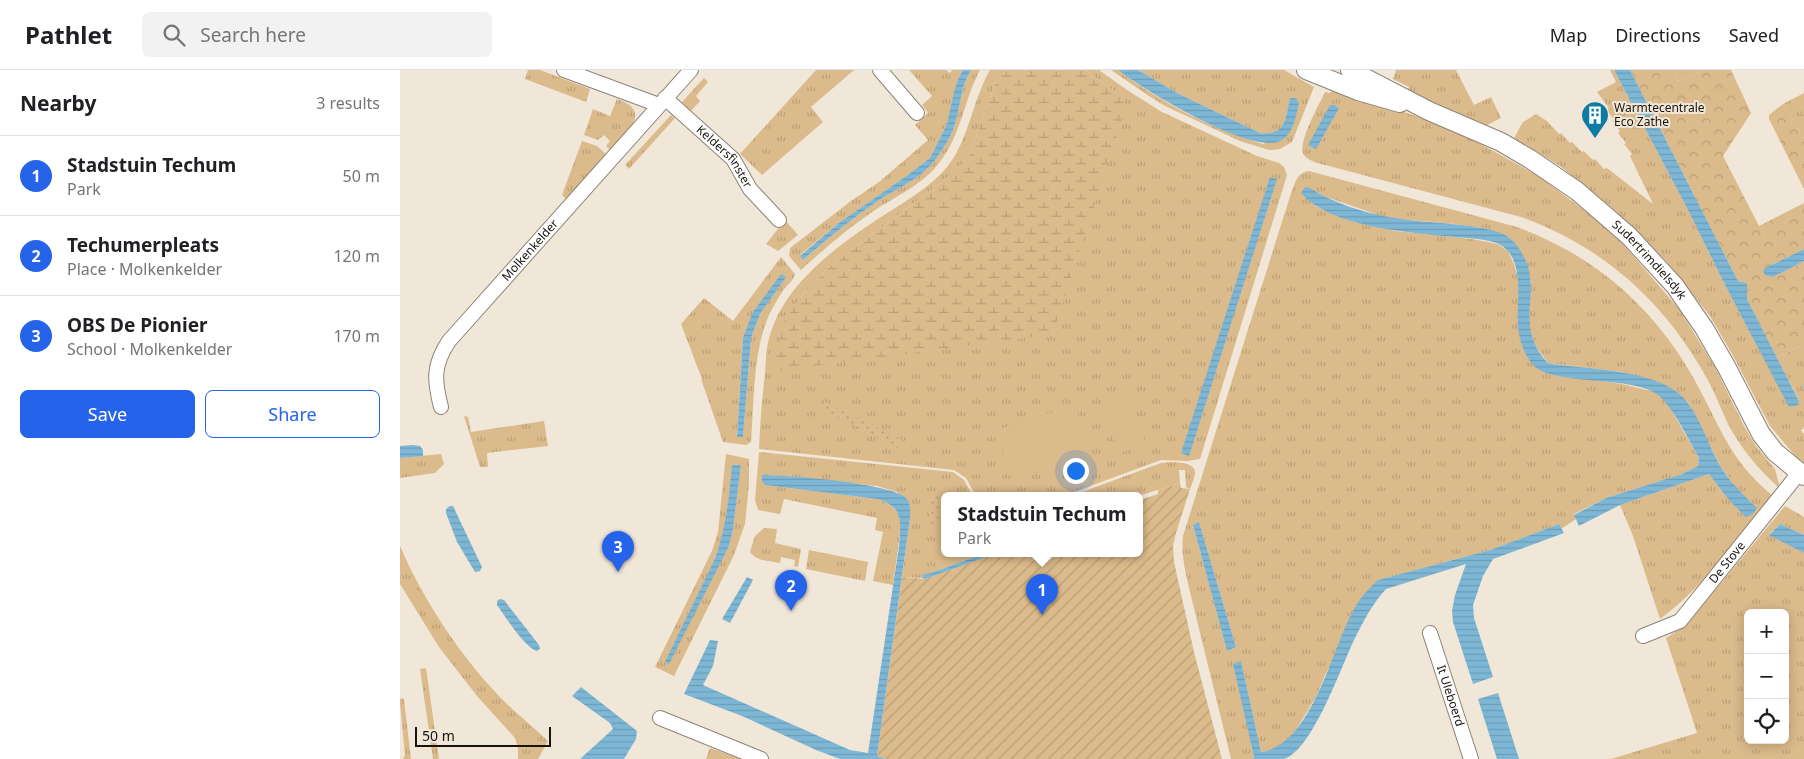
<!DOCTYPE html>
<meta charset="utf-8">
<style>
:root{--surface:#fff;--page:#f2f2f2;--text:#202124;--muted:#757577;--line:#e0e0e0;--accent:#2563eb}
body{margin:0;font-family:"Noto Sans",sans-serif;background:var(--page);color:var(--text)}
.controls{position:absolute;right:15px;bottom:15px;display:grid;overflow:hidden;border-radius:8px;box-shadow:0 2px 12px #0003}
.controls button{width:45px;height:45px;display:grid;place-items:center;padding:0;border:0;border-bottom:1px solid var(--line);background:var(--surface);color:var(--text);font:25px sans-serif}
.scale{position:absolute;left:15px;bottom:12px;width:136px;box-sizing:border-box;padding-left:5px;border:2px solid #17140f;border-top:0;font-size:14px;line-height:18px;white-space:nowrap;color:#17140f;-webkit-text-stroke:4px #f1e7d9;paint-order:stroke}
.you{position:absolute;left:675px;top:400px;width:18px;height:18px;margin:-12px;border:4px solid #fff;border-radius:50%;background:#1a73e8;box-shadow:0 0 0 8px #1a73e833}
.badge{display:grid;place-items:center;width:32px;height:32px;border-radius:50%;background:var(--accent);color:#fff;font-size:16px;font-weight:700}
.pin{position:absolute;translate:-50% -41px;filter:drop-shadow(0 1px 2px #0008)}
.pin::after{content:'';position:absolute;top:26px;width:18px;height:15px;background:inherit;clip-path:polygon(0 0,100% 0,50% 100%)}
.popup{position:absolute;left:541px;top:422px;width:202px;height:65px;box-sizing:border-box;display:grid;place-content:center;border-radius:8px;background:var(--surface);filter:drop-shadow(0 1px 4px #0005);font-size:16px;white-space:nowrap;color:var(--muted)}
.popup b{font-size:19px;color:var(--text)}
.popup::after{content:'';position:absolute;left:50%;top:100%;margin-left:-10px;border:10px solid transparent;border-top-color:var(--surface)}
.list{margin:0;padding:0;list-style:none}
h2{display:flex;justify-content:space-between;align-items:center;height:65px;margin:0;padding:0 20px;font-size:21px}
h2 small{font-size:16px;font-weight:400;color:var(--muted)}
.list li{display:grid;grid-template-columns:32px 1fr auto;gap:15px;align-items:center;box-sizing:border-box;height:80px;padding:0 20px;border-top:1px solid var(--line)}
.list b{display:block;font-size:19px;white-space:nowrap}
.list p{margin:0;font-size:16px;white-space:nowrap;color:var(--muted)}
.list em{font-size:16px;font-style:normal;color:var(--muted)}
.actions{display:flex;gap:10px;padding:15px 20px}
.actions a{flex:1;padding:11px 0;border:1px solid var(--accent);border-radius:8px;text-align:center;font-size:18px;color:var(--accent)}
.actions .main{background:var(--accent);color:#fff}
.icon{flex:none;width:28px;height:28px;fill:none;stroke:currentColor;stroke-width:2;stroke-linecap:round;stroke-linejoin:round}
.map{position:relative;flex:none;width:1404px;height:689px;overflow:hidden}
header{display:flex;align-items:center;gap:30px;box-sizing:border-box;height:70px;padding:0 25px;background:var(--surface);border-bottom:1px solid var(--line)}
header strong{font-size:24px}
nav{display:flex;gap:28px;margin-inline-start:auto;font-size:18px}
.search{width:350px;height:45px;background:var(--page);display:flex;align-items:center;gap:12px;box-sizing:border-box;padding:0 18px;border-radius:8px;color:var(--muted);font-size:19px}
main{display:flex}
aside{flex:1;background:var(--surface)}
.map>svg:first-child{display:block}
</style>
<header>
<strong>Pathlet</strong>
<div class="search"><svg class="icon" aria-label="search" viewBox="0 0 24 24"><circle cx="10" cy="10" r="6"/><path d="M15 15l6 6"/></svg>Search here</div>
<nav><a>Map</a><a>Directions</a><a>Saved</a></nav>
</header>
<main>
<aside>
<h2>Nearby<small>3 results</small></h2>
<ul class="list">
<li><span class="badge">1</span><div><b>Stadstuin Techum</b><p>Park</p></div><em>50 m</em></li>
<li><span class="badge">2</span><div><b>Techumerpleats</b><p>Place · Molkenkelder</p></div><em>120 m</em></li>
<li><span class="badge">3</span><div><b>OBS De Pionier</b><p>School · Molkenkelder</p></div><em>170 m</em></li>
</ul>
<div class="actions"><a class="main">Save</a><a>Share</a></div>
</aside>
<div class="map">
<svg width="1404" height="689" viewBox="0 0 1404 689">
<defs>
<pattern id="grass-tufts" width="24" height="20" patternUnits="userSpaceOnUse" patternTransform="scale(1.25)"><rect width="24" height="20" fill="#dbba8b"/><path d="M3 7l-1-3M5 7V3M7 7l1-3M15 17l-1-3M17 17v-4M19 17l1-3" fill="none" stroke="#bb9f77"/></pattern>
<pattern id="forest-crowns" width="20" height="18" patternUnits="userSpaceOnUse" patternTransform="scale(1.25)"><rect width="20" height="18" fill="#dbba8b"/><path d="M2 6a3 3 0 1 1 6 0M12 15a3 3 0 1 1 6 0" fill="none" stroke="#bb9f77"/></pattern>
<pattern id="wetland-marsh" width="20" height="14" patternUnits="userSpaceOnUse" patternTransform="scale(1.25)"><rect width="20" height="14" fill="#dbba8b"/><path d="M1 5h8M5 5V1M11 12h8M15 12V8" fill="none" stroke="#bb9f77"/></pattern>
<pattern id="park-dots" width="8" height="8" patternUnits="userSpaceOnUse" patternTransform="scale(1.25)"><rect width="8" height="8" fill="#dbba8b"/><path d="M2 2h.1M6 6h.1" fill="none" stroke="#bb9f77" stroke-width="1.8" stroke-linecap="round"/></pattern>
<pattern id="garden-furrows" width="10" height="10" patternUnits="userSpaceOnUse" patternTransform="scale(1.25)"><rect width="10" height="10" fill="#dbba8b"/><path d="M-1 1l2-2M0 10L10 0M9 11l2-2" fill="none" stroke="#bb9f77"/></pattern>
<pattern id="water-rules" width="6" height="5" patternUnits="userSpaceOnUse" patternTransform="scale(1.25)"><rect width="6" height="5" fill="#7eb7d5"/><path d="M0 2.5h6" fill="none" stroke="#6c9cb6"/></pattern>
</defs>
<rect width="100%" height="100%" fill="#f1e7d9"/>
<!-- grass -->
<g fill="url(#grass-tufts)" fill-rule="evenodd">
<path d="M128,0H140L190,19L186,32L125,9Z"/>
<path d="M416,0H454L411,37L423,52L362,105L340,84Z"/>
<path d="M509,0H546L550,3L552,0H563L559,7L547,54L530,88L505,107L440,152L400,185L403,190C426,170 450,150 475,133C493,120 517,111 532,94C538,87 544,77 549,69C561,47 558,21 571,0H580C563,32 562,64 539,93C524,113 499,125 478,138C451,156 425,178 401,200L389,186L390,178L451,131L479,112L528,70L515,55L528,43L522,35L532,26Z"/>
<path d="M590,0H607L595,14L570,84L555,102L428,198L399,229L717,23L685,0H699L727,20L762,42L857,86L879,93L884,97L887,105L800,389L787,391L761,390L663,426H576L566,408L554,400L359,379C360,354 362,329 365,304C366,290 366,275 371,262C386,215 432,180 472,153C497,136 528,120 547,97C568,72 573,29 590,0Z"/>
<path d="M711,0H718C761,32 811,59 863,74L893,56L899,33L896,29L890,28C885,50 887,65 860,63L777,23L738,0H884L914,17L892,72L880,79L869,80L840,71L765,36L749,26Z"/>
<path d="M996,0H1056L1074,35L1091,27L1101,48L1087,55L1007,22L1009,17L993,9Z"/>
<path d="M1210,0H1214L1287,138L1324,213L1390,337L1399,330L1377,288L1404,274V358L1401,360L1404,364V393L1397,388L1370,356L1332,284L1310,246L1267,192L1212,138L1184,115L1160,96L1114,68L1123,52L1136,44L1147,51L1159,64L1161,63L1170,73L1172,72L1182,82L1184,81L1193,90L1195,89L1204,99L1207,98L1253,134L1230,86L1232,84L1224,74L1226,73L1218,63L1220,61L1212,51L1214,50L1206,39L1209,38L1197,22L1216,12Z"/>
<path d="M1273,0H1304L1280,11L1277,10Z"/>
<path d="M304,8L308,12L296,26L300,31L291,41L282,32Z"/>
<path d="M934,18L1033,52L1073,70L1137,105L1192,146L1222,173L1279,239L1315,297L1344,356L1356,376L1375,399L1379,414L1378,417C1357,398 1340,377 1327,352C1321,339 1316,326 1310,314C1267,234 1206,178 1121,147L929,96C922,94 909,92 904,85C896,75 920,33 925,22L930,23Z"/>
<path d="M1404,23V69L1383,34Z"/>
<path d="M217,29C254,41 226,63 210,80L206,76L210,71L204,65L198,70L184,65L193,39L210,46Z"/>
<path d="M271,45L275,48L229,99L225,95Z"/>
<path d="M182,71L197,76L206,84L166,129L162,125Z"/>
<path d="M909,101L1117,157C1199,187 1260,243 1300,320C1323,364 1333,393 1373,426C1337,469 1305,516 1260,549L1233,466L1220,435L1309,404L1328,429L1356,438L1338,420L1320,396L1288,332L1261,314L1222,302L1148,293L1134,274L1129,256L1131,211L1126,191L1088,159L1055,154L998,149L978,145L921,125L909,118L915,136L955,152L995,161L1072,169L1098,174L1108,181L1114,194L1119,212L1118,256L1143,302L1222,314L1255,322L1266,331L1299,388L1298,396L1282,404L1206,428L1174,444L1176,449L1161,459L1159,454L1090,480L978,510L926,603L916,627L897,658L888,669L875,679L861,682L841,592L834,594L854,687L853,689H831L789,518C785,500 781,484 783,466L892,120C896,111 898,102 909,101ZM799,452L836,577L827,581L793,455Z"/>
<path d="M385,150L398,165L378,181L366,174Z"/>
<path d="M381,187L395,204C394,210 388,214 384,219C378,229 371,239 367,250C353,286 354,333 351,372L346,375L323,372L301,309H302L281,254L304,228L333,251ZM381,204L385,208L360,244L351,268L343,367H337L343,268Z"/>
<path d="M64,346L68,347L71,362L144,351L148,376L87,383L88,397H80Z"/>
<path d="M359,382L553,402L564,410L573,426H544V484H583L531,503L523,504L522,508L502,507L510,448V436L497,422L477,416L396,407L362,405L365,415L477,429C492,434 499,440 501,456L493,515L473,511L483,462L475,460L477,448L384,429L380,444L358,440L355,430Z"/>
<path d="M41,384L44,394L35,403L0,408V388Z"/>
<path d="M326,384L349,389V414L345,454L334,485L274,606L255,597L312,481L318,462ZM333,395H341L333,459L329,476L314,491L325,459Z"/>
<path d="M761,393C770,392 794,390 795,402C795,407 792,414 790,419L786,417L785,400H779L780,413L738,426H671Z"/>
<path d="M1385,436L1404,447V465L1380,454L1369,464L1404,483V689H1211L1297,663L1266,568L1287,554ZM1348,543H1385V670H1348Z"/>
<path d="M364,458L377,459L375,473L401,479L398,497L394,496L395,490L381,487L380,493C369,491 356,491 350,482L355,466Z"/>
<path d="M0,476C24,532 64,592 108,635C121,647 135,659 148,671L138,689H118V678L115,668L77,626L39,577L0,514Z"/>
<path d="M409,480L468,492L465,511L406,499Z"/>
<path d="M26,598L39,689H33L20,599Z"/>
<path d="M3,628L4,630L11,689H3L5,685L0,633V629Z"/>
<path d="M310,678L341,689H306Z"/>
</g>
<!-- forest -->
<g fill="url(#forest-crowns)">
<path d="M1230,0H1273L1277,10L1280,11L1304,0H1331L1351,43L1323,86L1359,156L1404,133V179L1365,198L1373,207L1404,191V274L1377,288L1347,229V213L1338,211Z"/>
<path d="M1383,34L1404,69V119L1369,49V45Z"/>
</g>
<!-- wetland -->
<path fill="url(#wetland-marsh)" d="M607,0H685L717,23L727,35L654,260L649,265L376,301L374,298L384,252L399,229L428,198L555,102L570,84L595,14Z"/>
<!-- park -->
<g fill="url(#park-dots)">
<path d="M423,331L502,370L498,378L419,338Z"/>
<path d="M568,421L572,426H544V456H529L531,427Z"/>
</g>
<!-- garden -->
<path fill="url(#garden-furrows)" d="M780,413L781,418L790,419L776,463L773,476L774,492L794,582L822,689H486L477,686L502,507L525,509L594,484H740V430L758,424V420Z"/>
<!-- pitch -->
<g fill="#dbba8b">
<path d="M728,321L746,374L719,383L701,330Z"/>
<path d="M675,335L691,386L612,411L596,360Z"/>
</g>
<!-- water -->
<g fill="url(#water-rules)">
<path d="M563,0H571C558,21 561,47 549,69C544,77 538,87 532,94C517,111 493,120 475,133C450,150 426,170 403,190L400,186L440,152L505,107L530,88L547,54L554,22L559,7Z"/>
<path d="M718,0H738L777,23L860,63C887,65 885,49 890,28H896L899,33C896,46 894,62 882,70C854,88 743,19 718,0Z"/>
<path d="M1214,0H1230L1338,211L1347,213V229L1399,331L1398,335L1389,337L1324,213L1287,138Z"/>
<path d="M930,35H934L939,38L916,79L908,75Z"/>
<path d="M870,107L877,109L789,386L781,383Z"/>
<path d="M905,117C912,117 916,123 922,125C940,134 960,141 979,145C1009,152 1040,152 1070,156C1081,158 1092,159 1103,164C1113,169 1120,178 1125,189C1142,225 1113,256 1148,293C1186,300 1263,298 1288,333C1300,349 1309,376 1319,394C1329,411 1343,425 1357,438L1353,444L1346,447L1328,429L1309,404L1220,435L1179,456L1174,445L1206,428L1282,404L1298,396L1299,388C1289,371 1271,332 1255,323C1227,306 1153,315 1134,296C1125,287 1118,268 1118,255C1116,231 1126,188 1099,174C1088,169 1066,168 1054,167C1011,163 930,157 901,123Z"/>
<path d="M1404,179V191L1373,207L1365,205L1363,201L1365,198Z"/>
<path d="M381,204L386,207L360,244L351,268L343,367H337L343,268L353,242Z"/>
<path d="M13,375L20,376L23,380V386L0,388V376Z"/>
<path d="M332,395H341L333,459L329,476L269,594L265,592L314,491C326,460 329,428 332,395Z"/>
<path d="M362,405C386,405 494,413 507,429C511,434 510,442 510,448L477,686L486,689H440L416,680L342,646L284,624L310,570L318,571L313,596L303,615L450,680L468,683L499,476C501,452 504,437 477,429L365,415L362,411Z"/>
<path d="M50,436H53L82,497L80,501L75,502L57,472L46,443V439Z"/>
<path d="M799,452L836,577L827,581L793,455Z"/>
<path d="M1159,454L1164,463L1093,489L1083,506L1073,535L1074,548L1093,607L1073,614L1053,552L1052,541L1055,525L1066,494L986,519C973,533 964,550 955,568C942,594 913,680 884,689C875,689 862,689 853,689L854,687L833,594L841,591L861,682C912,675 932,578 954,539C960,528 968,519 978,510L1090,480Z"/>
<path d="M1380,454L1404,465V483L1369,465Z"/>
<path d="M583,484H594L525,509L522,508L523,504L531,503Z"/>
<path d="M347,507L353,510L330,553L322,549Z"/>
<path d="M100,529L104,530L139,575L140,579L137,581C125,578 105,546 97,535V531Z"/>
<path d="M181,617L237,661L236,669L224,689H180L213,659L210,653L172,626Z"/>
<path d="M1098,623L1119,689H1097L1078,629Z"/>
</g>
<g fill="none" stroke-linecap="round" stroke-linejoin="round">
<!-- minor casing -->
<g stroke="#8c8377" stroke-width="16">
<g id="minor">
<path d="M164,0L259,35"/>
<path d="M480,0L517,43"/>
<path id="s1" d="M265,28L333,89L350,119L379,150"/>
<path id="s2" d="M41,337C34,310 33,295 49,271L291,0"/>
<path id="s3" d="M1030,563L1071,689"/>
<path id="s4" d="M1243,566L1280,551L1399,403"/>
<path d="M260,648L361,689"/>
</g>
</g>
<!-- tertiary casing -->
<g stroke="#8c8377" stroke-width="20">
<g id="tertiary">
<path d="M906,0L958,21L1000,33"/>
<path id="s5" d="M950,0L1029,41L1101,72L1130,89L1177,121L1229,166L1275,216L1304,258L1327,298L1361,364L1375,382L1404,406"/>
</g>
</g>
<!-- minor -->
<use href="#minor" stroke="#fff" stroke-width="14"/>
<!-- tertiary -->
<use href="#tertiary" stroke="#fff" stroke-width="18"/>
</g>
<!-- icons -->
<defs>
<g id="building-pin" transform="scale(1.4375)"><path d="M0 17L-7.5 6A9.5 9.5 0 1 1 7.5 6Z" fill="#0c7ca5" stroke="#f1e7d9"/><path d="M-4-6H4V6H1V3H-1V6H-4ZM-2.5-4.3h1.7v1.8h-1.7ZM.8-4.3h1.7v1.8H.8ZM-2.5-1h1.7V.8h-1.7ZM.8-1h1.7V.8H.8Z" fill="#fff"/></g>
</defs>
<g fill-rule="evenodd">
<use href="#building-pin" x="1195" y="45"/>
</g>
<g text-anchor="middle" stroke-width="4" stroke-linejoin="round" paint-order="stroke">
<!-- poi labels -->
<g font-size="12" fill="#17140f" stroke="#f1e7d9" text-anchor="start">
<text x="1214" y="42">Warmtecentrale<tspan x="1214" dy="14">Eco Zathe</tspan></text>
</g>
<!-- street labels -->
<g font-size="12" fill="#17140f" stroke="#f1e7d9">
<text dy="4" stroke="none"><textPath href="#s1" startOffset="84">Keldersfinster</textPath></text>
<text dy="4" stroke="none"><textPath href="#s2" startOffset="191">Molkenkelder</textPath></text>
<text dy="4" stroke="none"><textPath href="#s5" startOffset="358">Sudertrimdielsdyk</textPath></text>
<text dy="4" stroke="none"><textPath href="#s4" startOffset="115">De Stove</textPath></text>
<text dy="4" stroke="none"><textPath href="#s3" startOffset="66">It Uleboerd</textPath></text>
</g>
</g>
</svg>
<div class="controls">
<button>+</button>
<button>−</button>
<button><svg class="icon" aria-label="locate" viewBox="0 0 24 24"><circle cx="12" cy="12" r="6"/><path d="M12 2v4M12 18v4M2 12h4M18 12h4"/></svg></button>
</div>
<div class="scale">50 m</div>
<div class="you"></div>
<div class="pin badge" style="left:642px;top:545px">1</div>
<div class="popup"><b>Stadstuin Techum</b>Park</div>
<div class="pin badge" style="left:391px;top:541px">2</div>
<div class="pin badge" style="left:218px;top:502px">3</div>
</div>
</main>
